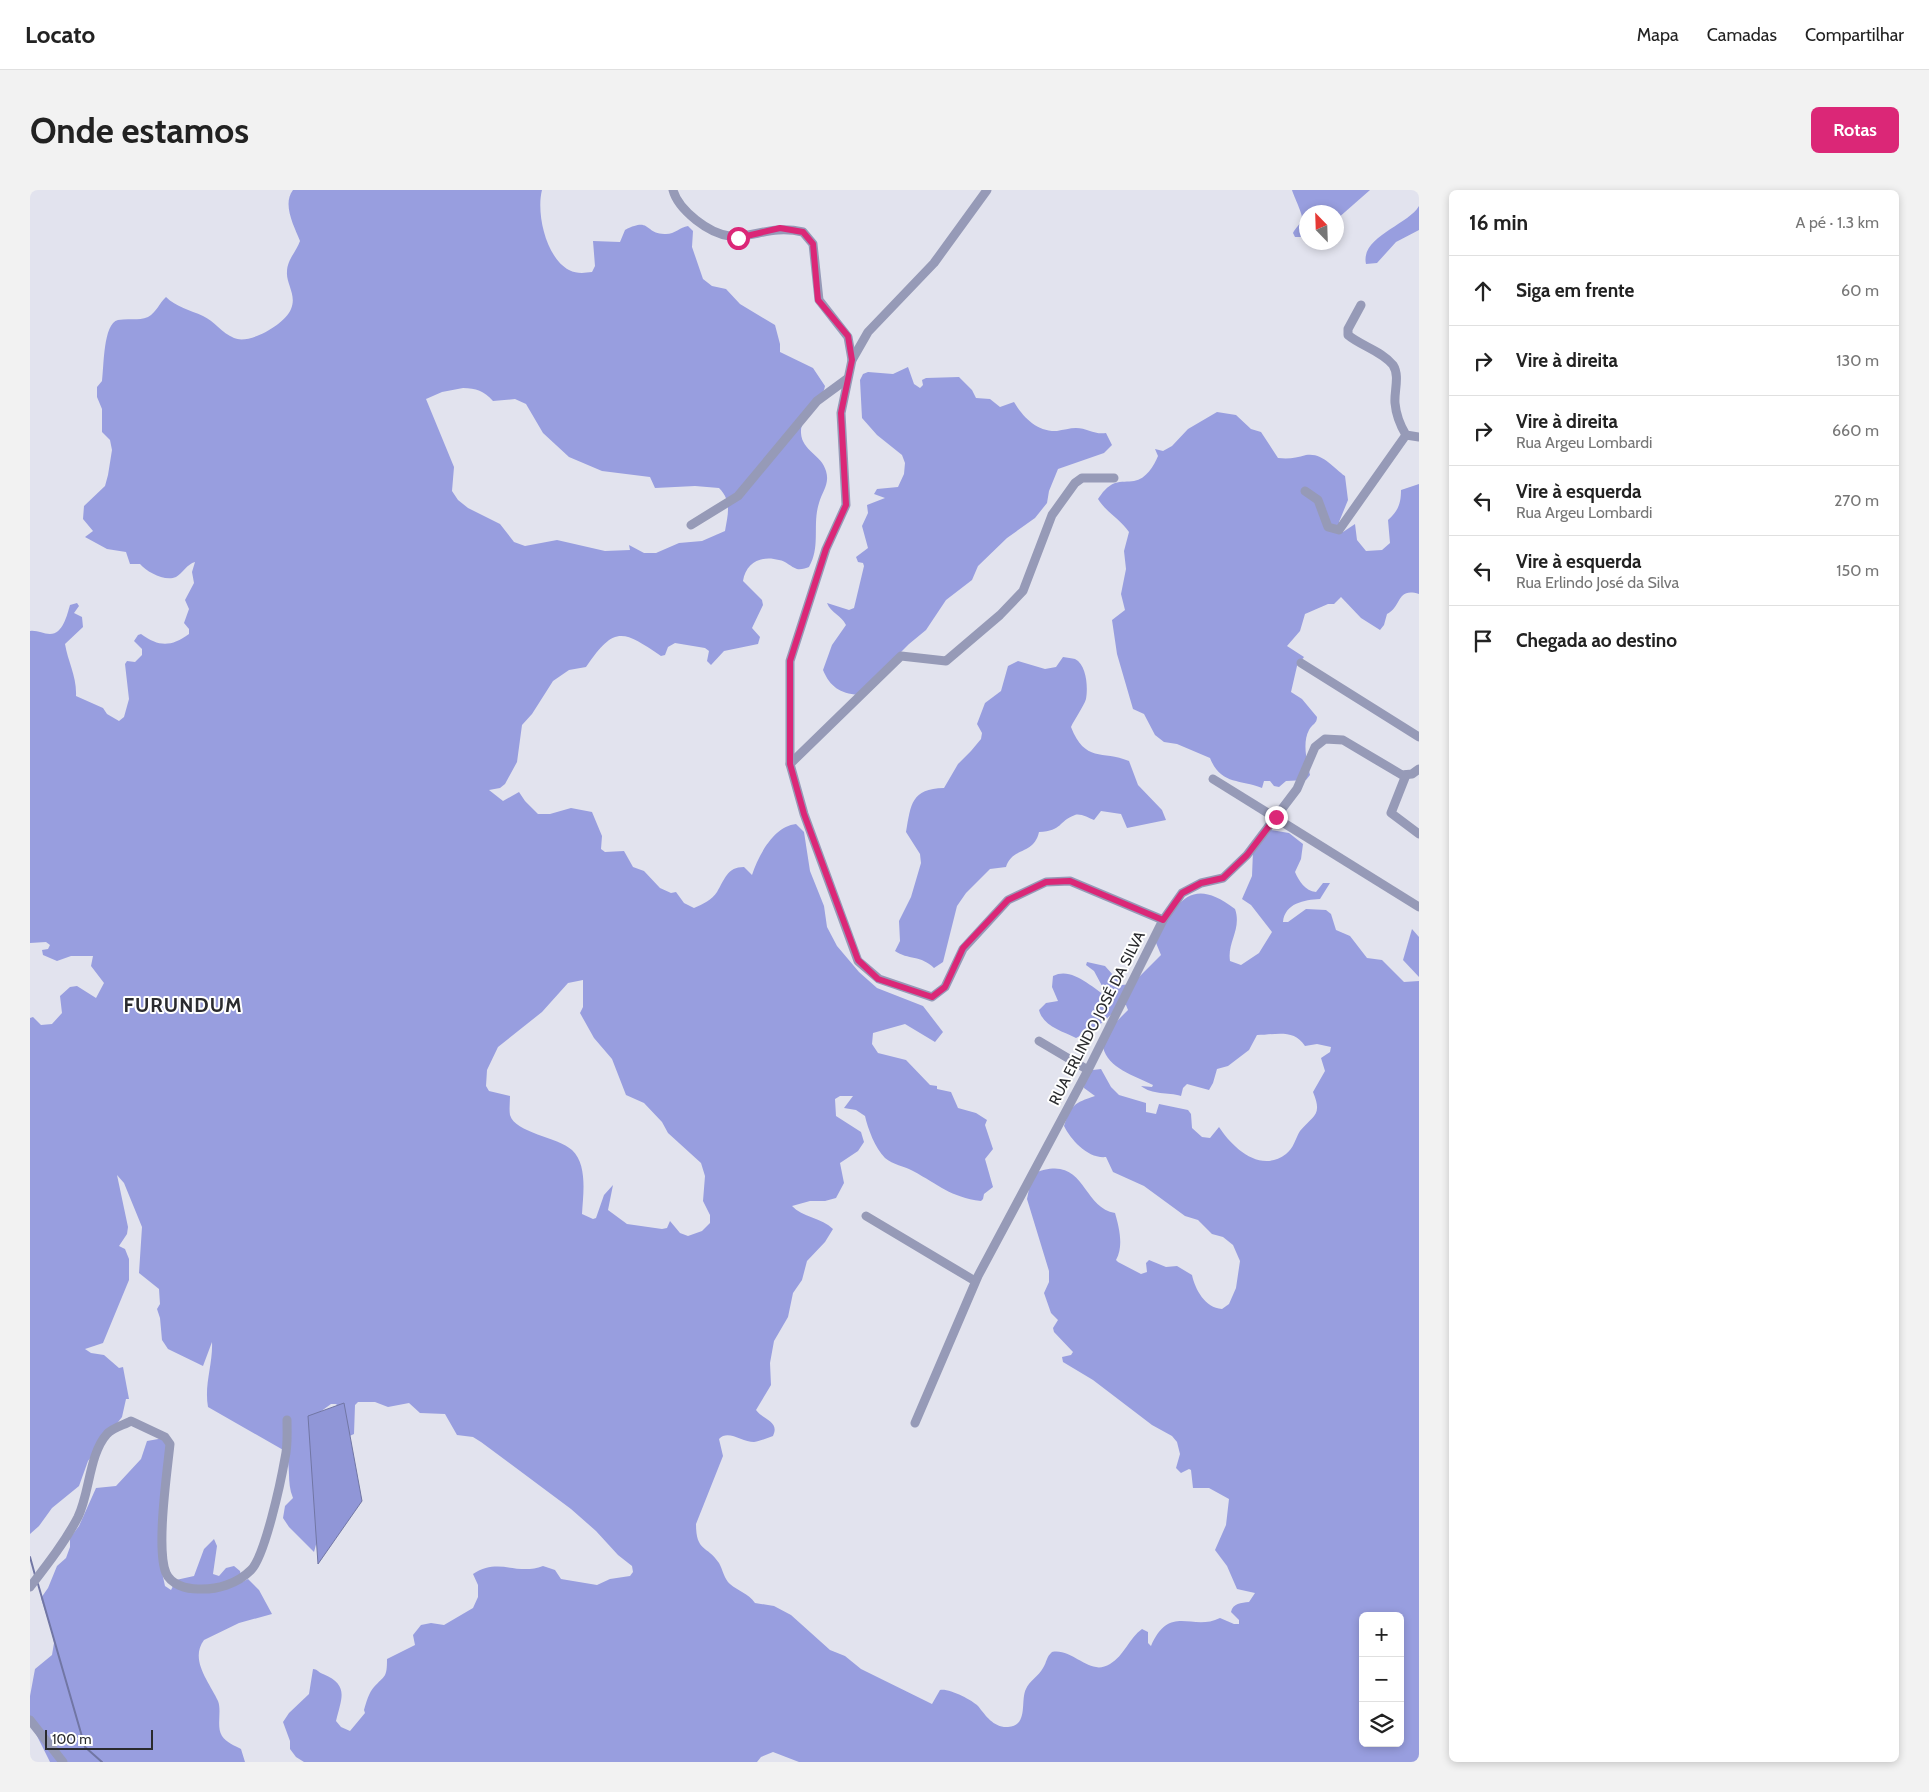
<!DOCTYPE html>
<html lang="pt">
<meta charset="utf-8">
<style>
:root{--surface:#fff;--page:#f2f2f2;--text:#222;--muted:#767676;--line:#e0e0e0;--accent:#db2777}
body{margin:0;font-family:Cabin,sans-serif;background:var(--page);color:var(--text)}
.controls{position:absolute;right:15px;bottom:15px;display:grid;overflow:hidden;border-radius:8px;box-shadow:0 2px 8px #0003}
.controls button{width:45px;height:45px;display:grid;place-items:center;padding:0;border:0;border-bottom:1px solid var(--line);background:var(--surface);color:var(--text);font:25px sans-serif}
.compass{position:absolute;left:1269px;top:15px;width:45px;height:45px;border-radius:50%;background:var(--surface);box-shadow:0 2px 8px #0003;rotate:337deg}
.scale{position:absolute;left:15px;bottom:12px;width:108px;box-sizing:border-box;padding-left:5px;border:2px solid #2a2b2e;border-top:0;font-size:14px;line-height:18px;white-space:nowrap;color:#2a2b2e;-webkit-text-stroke:4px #fff;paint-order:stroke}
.stop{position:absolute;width:15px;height:15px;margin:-11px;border:4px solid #db2777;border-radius:50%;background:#fff}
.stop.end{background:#db2777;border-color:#fff;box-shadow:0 1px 5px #0008}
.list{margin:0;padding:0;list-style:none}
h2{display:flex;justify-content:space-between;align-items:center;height:65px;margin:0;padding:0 20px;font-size:21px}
h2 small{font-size:16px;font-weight:400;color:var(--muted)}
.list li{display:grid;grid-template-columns:32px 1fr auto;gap:15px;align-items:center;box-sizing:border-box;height:70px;padding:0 20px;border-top:1px solid var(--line)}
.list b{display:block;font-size:19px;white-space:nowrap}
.list p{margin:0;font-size:16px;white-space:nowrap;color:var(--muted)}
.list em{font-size:16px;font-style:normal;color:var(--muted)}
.icon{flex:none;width:28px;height:28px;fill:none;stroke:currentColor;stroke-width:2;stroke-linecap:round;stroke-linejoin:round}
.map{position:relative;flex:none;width:1389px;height:1572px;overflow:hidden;border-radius:8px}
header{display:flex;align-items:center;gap:30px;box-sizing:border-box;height:70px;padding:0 25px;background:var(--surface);border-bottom:1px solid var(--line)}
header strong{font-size:24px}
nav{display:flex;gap:28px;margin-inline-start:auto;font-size:18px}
.intro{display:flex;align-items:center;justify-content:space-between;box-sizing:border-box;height:120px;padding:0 30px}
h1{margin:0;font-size:35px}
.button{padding:12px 22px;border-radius:8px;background:var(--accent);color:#fff;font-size:18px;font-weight:700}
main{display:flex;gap:30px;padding:0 30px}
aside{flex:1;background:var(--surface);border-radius:8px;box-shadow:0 2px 8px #0003}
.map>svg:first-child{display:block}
</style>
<header>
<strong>Locato</strong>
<nav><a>Mapa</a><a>Camadas</a><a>Compartilhar</a></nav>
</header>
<div class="intro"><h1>Onde estamos</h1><a class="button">Rotas</a></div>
<main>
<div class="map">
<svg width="1389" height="1572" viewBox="0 0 1389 1572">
<rect width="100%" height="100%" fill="#e2e3ee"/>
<!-- forest -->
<g fill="#989edf" fill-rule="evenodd">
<path d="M263,0H512C506,23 516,68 539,80C547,84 554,83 562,82L565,76L563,51L590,52L595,40C622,26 614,45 636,44C645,44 650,37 658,36L663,41L662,57L673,89L682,96L696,99L710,114L745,135L750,154V162L783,178L795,196C792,214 770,226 771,243C772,261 792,265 796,281C800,294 792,302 789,313C782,335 791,356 779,377C776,378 771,380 767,379C761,377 756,371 749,370C732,365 716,372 713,391L732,410L733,415L722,438L730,447L728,454L694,461L681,475L677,471L679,461L675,458L645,453L638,457L635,465L631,466C592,439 584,436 556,477L539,480L523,491L502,524L492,535L487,572L475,594L470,598L459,600L473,611L489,602L495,611L508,624H520L541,618L562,622L572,646L571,659L575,662L594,661L603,677L614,681L630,698L641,703L646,702L654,713L664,718C673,714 682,710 687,702C695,689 697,677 714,677L722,685C728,666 744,636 766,634L774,642L780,681L794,716L797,737L807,756L829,782L847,798L893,816L913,842L905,852L875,834L843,843L842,854L848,863L876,870L900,895L907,896V899L921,902L928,918L946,923L957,930L955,935L963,959L955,969L963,997L954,1004L953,1009L951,1011C920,1007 909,995 883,981C874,976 863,975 855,968C845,958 838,939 835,926L826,920L814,918L823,906H810L805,909L806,926L831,942L834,952L828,961L810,973L814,993L806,1008L795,1011H780L762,1016C772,1027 792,1028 803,1039L795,1052L777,1071L772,1090L763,1103L758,1127L744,1151L740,1173L741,1195L726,1220C733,1230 750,1231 743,1246C737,1248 731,1251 724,1252C712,1252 698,1239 689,1249L693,1266L666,1334C666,1362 677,1355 689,1373C693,1380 694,1389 700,1394C708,1401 718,1403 725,1413L744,1416L761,1425L800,1460L815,1466L831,1479L902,1514L910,1500C919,1498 942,1510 948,1516C956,1526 964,1538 978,1537C999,1536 990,1510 996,1499C999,1491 1009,1486 1013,1478C1017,1472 1016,1467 1022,1462C1044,1458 1059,1487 1080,1474C1094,1466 1099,1448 1112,1439L1118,1442V1453L1121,1456C1140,1413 1162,1442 1190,1428L1204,1434H1209V1430L1201,1422C1203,1413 1211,1413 1219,1412L1225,1403L1207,1399L1197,1376L1185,1360L1196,1335L1199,1309L1179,1298H1163L1161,1280L1159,1279L1151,1283L1146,1278L1150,1264L1147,1252L1142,1246L1122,1235L1063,1190L1033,1172L1032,1167L1041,1165L1043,1162L1024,1142L1023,1138L1028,1130L1021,1123L1014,1103L1019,1092V1081L997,1009L1002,984C1056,961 1050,1017 1085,1023C1089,1037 1094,1056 1086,1070L1088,1072L1111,1084L1117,1082L1116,1073L1119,1070L1136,1077L1147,1076L1162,1085C1165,1099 1175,1118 1192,1119L1199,1114L1206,1098L1210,1071L1203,1055L1193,1047L1182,1044L1168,1030L1155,1026L1114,996L1083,982L1076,967C1058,969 1041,950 1034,936C1041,915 1044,913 1065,906L1054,898L1055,881L1071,879L1081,897L1089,905L1116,913V922L1126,924L1129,914L1158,920L1161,924L1162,938L1172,947L1180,948L1189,937C1202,957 1230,984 1256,964C1264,958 1265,949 1270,941C1283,925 1293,926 1283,902L1295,881L1291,868L1300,862L1301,857L1287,854L1275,856C1264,838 1244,845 1227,845L1219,860L1198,876L1187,879L1183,893L1179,900L1157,894L1153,898L1151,906C1138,902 1122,905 1111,896L1122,897L1123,895C1104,885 1078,879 1073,857L1083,835L1098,820L1096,815H1092L1067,837L1046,848C1032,841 1013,836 1009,820L1016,813L1028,811L1022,797L1023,786C1042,776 1062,798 1078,807L1064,781L1056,775L1057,772L1075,776L1092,795L1102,794L1131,765L1124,748C1148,712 1161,685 1205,719C1212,739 1197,752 1200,771L1211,775L1229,763L1242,742L1221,715L1212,709L1222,686L1223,661L1233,646L1241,640L1259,643L1273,654L1271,669L1265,682C1269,691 1275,701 1286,702L1293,693H1300L1290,709C1274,710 1255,713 1253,732H1258L1276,719L1296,720L1301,724L1306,740L1320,746L1337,768L1352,770L1374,792L1389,791V1572H769L743,1562L731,1567L727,1572H274L266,1567L260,1559V1551L253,1532L259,1523L279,1504L283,1479C287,1479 288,1482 293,1484C319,1495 312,1507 306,1531L311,1537L320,1541L335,1523L334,1520C336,1513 339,1502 344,1497C355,1485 357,1488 357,1469L385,1455L383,1445L391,1435L401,1433L414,1435L443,1418L448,1407V1395L443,1384C469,1367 487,1386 513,1376L525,1380L531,1389L567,1395L580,1389L600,1386L603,1382L602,1376L588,1365L566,1341L541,1319L451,1252L443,1247L427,1245L415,1224L390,1223L379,1213L358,1217L345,1212H328L325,1215L324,1244L315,1248L310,1218L306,1214H301L290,1222L287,1351L284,1362L259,1337L253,1328L255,1316L263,1308C256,1291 262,1277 255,1261L178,1217C174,1195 183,1174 182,1152L173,1176L138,1159L132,1150L130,1128L127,1119L130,1114L129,1099L109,1083L112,1037L94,993L87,985L98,1037L97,1044L89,1056L95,1059L99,1069V1090L73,1153L55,1159L61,1163L74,1165L89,1178L93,1177L99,1209H96L92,1227L58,1271L49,1296L22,1318L9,1336L0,1344V828L3,827L11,835L22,834L32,823L30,806L40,797L47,796L66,808L74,793L61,776L63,766H41L27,771L13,765L12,760L18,759L20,755L16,752L0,753V441C7,440 13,444 20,444C33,444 37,425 40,415L47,413L49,416L44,423L52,427L53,437L35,454C38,472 47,487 46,506L73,518L77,524L89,531L94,527L99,509L95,474L97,471L105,472L112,465V459L104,451L108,445L111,444C129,457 141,457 159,444V439L154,433L159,419L155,410L164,393L162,382L165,372C157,374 153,383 146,387C135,392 117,382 110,374H100L96,362L77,359L55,347L63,341L53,329L54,316L75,296L78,285L82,260L80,250L72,242V219L67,207V197L72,191C74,178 73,133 88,130C98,128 108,131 118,127C127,122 129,113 136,107C146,117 160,120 173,126C184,131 192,143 204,148C220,155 255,134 261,119C267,105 256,94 257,82C257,70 266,62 270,51C264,36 252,14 263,0ZM433,198C446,198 454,201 463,211L485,209L496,214L513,243L539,267L572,281L620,287L625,298L665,296L689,298C702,311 698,324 695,341L672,351L649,353L626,363H614L599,355L600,360L575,361L527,350L495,356L484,352L470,334L438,318L428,310L422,301L424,277L396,209L412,202ZM553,790V817L550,823L564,848L582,869L596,905L614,913L632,932L638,943L671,973L675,986L673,1011L680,1025V1033L672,1041L658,1046L650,1043L640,1031L637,1038L632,1039L597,1034L578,1020L583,995L574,1005L566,1028L563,1029L552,1024C553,1005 558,975 542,960C528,947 485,943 480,925C479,919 480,912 480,906L459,901L456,896L457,880L468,857L512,822L538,793ZM1333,1426H1370V1553H1333Z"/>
<path d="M1262,0H1340L1307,29L1306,22H1276V47H1265L1263,43C1265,38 1271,34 1272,29C1273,24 1264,7 1262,0Z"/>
<path d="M1389,16V40L1366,52L1347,73L1336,74C1330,47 1378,35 1389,16Z"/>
<path d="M878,177L884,194L890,198L893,195L892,190L896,188L929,187L942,200L946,208L960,209L970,217L984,212C993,227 1007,242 1027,241C1033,240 1040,238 1046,238C1057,238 1065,245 1076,243L1082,255L1074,263L1028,279L1019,301L1017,313L1005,328L977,348L948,376L942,390L916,410L896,440L879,454L828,505C810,503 800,497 793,480L802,455L816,435C811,425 801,423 797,413L819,420L824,418L834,376L833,373L828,372L826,367L838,358L832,336L838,323L837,315L855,308L844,304L847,299L868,297L874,284L875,273L872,265L847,245L832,228L830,190L833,184L838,182L863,184Z"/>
<path d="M1187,222L1206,225L1221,239L1231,242L1248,268C1259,269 1266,268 1276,265C1292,262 1304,278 1315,286L1318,310L1309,332L1313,342L1325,334L1327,350L1336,361L1352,360L1360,353L1358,330C1368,321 1371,314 1371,300L1389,294V404C1366,397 1372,417 1357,424L1354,435L1350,440L1331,428L1311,407L1304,414H1298L1275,424L1270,441L1257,456L1274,467L1267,476L1261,502L1272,509L1287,527C1287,534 1282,534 1279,540C1272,553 1277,572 1280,585L1276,590L1256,591L1249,597L1244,596L1240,591H1234L1232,598C1209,589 1191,595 1180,568L1147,554L1134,552L1125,545L1114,524L1103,519L1087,464L1082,430L1095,420L1091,404L1096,379L1094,361L1099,342C1090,329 1076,322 1068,309C1072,303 1077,296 1085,293C1091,291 1098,292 1104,291C1116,289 1124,276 1128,266L1125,259L1133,261L1142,256L1158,239Z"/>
<path d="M1033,467C1037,468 1042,468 1045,469C1057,475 1058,498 1056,509C1054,516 1044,530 1041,537C1055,573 1072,560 1099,571L1108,595L1132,620L1136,630L1097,638L1091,624L1071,621L1064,630C1059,628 1050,623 1045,625C1028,631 1033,641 1009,642C1004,665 982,657 976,677L960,679L936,703L927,716L913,772L904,778C891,765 878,770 865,761L870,751L869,731L881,707L891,673L890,664L876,642C881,614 881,599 914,598L928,574L941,561L951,549L952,543L947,534L955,513L971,501L978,476L988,471L1015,479L1026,477Z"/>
<path d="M1382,739L1389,747V787L1373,770Z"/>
<path d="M134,1248L141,1250L130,1373L135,1396L141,1400L146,1390L164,1386L174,1359L184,1349L187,1356L183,1384L189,1386L196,1378L204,1376L210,1381L212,1392L218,1389L229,1400L242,1424L209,1433L174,1450C159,1470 180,1493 188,1511C192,1521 186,1537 192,1546C196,1552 205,1556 211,1559L215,1572H20L0,1532V1506L5,1479L22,1465L24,1453L22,1443L11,1408L18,1398L27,1376L36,1368L40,1357V1348L49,1336L66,1298L86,1296L111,1269L117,1251Z"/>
</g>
<!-- water -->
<path fill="#9096d7" stroke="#7176a4" d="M314,1213L332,1311L288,1374L278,1226Z"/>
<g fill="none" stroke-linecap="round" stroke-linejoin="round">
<!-- stream -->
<g stroke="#7176a4" stroke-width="2">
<path d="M0,1367L5,1385"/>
<path d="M8,1394L55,1557L72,1572"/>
</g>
<!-- minor -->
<g stroke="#969ab7" stroke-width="9">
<path d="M643,0C646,12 656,22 666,30C710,65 727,31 773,42L783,54L789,110L818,147L822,170"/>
<path d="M957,0L904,73L838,142L822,170L811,223L816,315L796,359L760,471V574L774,624L828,771L849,789L902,807L915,797L933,759L978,710L1016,692L1040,691L1133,730"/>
<path d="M1331,115L1318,139V145C1331,156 1352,161 1363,175C1370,186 1364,201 1365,213C1366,225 1370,235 1376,245L1389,247"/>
<path d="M1275,301L1288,310L1298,337L1309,340L1376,245"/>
<path d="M661,335L708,306L787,211L817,189"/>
<path d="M1271,473L1389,547"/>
<path d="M760,574L871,466L916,471L970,425L993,401L1022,325L1045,293L1052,288H1084"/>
<path d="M1376,585L1361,623L1389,644"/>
<path d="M1183,589L1389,717"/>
<path d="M1009,851L1058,880"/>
<path d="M836,1026L945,1091"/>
<path d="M885,1233L948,1086L1058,880L1133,730L1152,703L1171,693L1193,688L1217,665L1267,599L1285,557L1295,549L1313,550L1372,585L1382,584L1389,579"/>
<path d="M0,1397C17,1375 35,1352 48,1327C60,1302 59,1264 77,1244C82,1238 94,1235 101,1231L135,1247L140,1254C137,1283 126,1359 136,1383C141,1395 157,1399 168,1399C187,1400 207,1394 221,1380C235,1366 251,1291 255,1268C258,1256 257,1243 257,1230"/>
<path d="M0,1530L33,1572"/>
</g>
</g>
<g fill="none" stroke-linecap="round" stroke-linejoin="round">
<!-- route -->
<path stroke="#db2777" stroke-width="6" d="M708,48L750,38L773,42L783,54L788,110L818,146L822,170L811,223L816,315L796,359L760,471V574L774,624L828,770L848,789L902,807L915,797L933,758L978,710L1016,692L1040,691L1133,730L1152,703L1171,693L1193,688L1217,665L1246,627"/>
</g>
<g text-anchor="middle" stroke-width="4" stroke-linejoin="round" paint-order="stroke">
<!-- street labels -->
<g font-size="15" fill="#2a2b2e" stroke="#fff">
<text transform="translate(1067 828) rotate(-63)" y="5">RUA ERLINDO JOSÉ DA SILVA</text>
</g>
<!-- district labels -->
<g font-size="20" font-weight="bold" letter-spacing="1" fill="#2a2b2e" stroke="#fff">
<text x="153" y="822">FURUNDUM</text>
</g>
</g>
</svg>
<div class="controls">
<button>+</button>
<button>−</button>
<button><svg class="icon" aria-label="layers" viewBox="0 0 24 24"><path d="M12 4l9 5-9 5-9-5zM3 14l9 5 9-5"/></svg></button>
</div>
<svg class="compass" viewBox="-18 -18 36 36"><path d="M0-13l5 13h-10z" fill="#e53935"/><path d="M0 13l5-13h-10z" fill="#767676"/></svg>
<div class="scale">100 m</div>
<div class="stop" style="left:708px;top:48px"></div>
<div class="stop end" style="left:1246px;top:627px"></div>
</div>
<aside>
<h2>16 min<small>A pé · 1.3 km</small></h2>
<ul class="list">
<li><svg class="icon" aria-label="ahead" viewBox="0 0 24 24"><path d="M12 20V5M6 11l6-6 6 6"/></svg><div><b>Siga em frente</b></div><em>60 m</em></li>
<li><svg class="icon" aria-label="right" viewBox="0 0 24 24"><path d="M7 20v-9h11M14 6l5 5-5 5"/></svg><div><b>Vire à direita</b></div><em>130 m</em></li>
<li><svg class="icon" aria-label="right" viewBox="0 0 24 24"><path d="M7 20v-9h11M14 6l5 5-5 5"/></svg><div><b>Vire à direita</b><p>Rua Argeu Lombardi</p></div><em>660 m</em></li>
<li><svg class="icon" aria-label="left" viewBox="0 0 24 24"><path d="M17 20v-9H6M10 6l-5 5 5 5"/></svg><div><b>Vire à esquerda</b><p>Rua Argeu Lombardi</p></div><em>270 m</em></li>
<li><svg class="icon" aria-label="left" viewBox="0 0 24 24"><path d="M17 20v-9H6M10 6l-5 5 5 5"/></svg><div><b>Vire à esquerda</b><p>Rua Erlindo José da Silva</p></div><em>150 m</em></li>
<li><svg class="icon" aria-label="arrive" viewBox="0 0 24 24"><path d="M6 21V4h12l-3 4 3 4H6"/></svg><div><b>Chegada ao destino</b></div></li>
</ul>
</aside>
</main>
